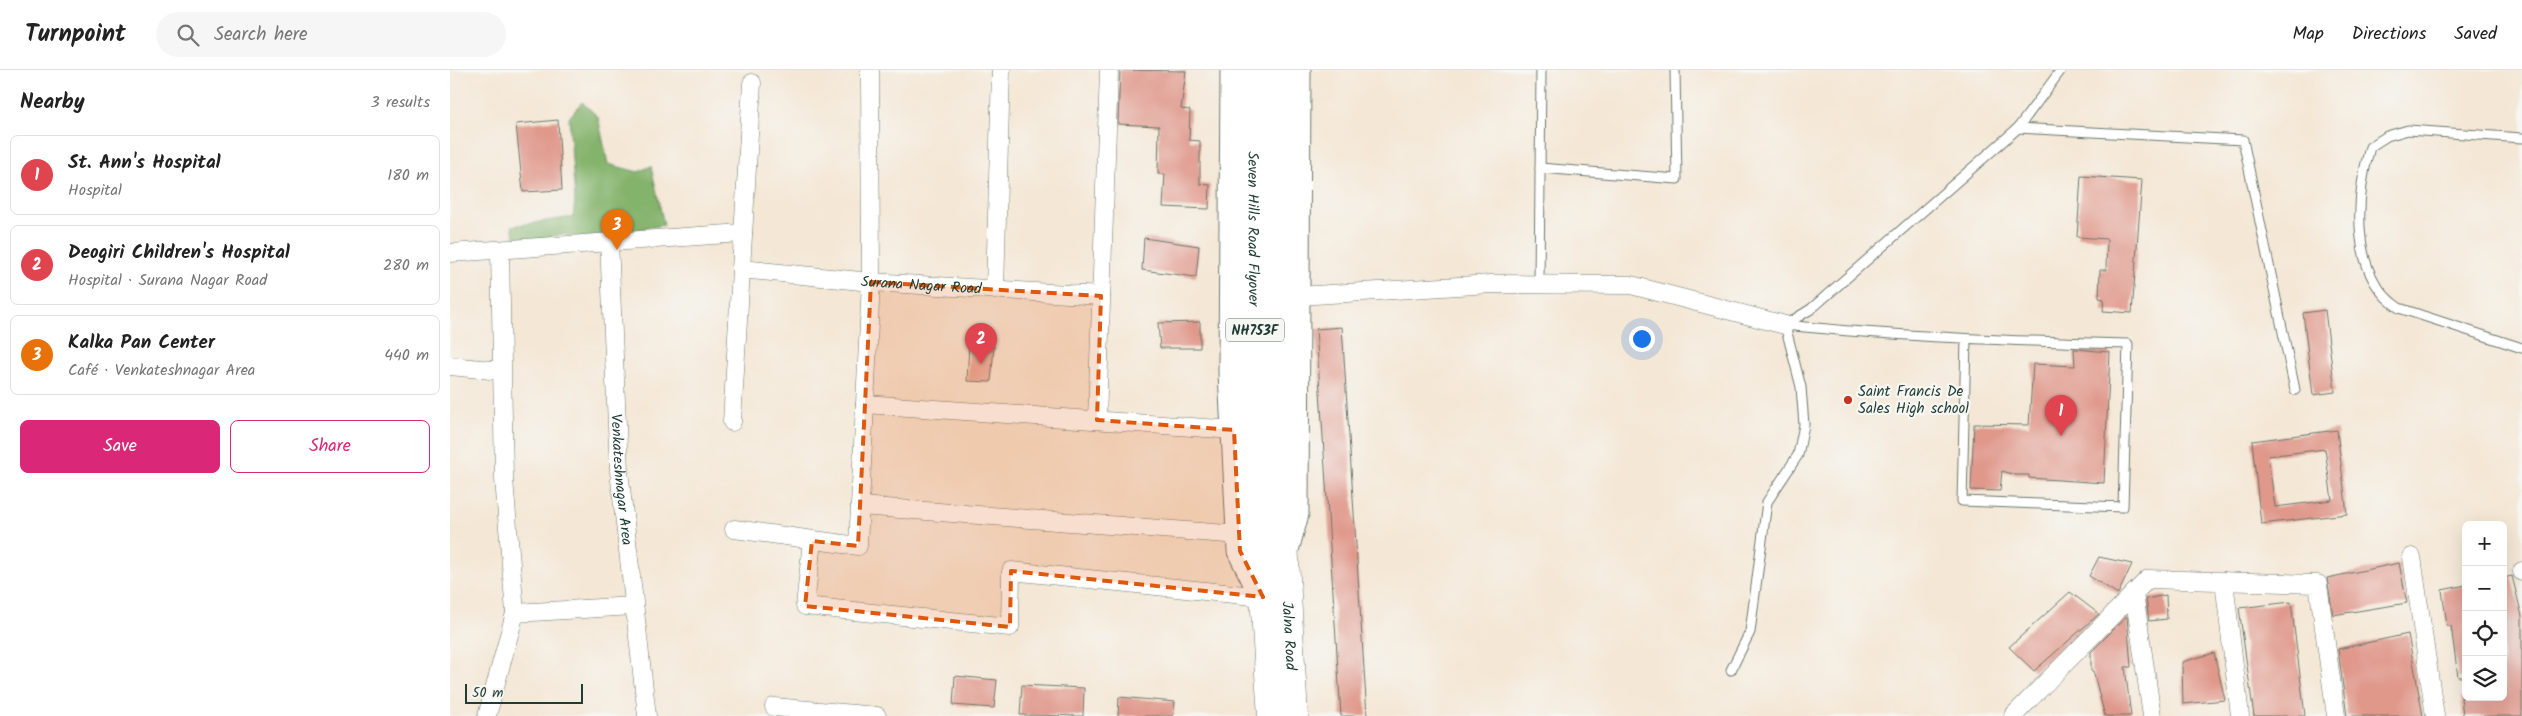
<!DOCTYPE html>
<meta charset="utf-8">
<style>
:root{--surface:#fff;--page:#f6f6f6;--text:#222;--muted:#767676;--line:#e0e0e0;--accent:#db2777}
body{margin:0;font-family:Kalam,sans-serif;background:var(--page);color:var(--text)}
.controls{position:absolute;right:15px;bottom:15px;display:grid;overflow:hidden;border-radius:8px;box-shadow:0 5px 20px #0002}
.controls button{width:45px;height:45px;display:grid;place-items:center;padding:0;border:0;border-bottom:1px solid var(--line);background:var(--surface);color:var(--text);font:25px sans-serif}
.scale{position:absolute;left:15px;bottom:12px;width:118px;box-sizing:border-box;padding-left:5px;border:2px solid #1f3d34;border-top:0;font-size:14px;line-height:18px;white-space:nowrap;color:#1f3d34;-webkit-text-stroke:4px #f6f6f2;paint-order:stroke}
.you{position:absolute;left:1191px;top:268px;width:18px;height:18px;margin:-12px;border:4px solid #fff;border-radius:50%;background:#1a73e8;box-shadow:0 0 0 8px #1a73e833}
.badge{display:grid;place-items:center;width:32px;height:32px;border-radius:50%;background:var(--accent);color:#fff;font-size:16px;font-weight:700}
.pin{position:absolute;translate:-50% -41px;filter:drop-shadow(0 1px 2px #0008)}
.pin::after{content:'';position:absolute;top:26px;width:18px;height:15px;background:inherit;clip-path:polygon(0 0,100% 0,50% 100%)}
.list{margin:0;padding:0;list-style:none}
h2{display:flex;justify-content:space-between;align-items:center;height:65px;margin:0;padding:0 20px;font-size:21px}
h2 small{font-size:16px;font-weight:400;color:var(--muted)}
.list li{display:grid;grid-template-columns:32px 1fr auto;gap:15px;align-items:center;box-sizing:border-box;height:80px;margin:0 10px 10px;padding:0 10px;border:1px solid var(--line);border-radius:8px}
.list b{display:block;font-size:19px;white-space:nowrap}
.list p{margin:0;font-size:16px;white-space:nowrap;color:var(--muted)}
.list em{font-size:16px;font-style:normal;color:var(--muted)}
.actions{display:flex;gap:10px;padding:15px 20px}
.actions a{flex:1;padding:11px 0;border:1px solid var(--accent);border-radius:8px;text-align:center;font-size:18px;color:var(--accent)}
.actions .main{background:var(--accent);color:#fff}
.icon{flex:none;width:28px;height:28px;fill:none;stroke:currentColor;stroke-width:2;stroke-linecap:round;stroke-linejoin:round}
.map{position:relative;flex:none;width:2072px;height:646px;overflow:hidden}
header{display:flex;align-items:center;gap:30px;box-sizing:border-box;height:70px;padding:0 25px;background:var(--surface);border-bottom:1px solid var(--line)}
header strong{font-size:24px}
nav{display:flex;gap:28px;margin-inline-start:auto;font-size:18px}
.search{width:350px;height:45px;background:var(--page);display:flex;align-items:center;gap:12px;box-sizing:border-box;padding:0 18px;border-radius:28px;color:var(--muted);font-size:19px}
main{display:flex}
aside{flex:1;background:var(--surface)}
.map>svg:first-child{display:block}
</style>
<header>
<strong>Turnpoint</strong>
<div class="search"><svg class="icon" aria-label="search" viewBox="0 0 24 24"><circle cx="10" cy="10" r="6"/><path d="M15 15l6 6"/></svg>Search here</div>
<nav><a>Map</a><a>Directions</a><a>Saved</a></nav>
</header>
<main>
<aside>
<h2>Nearby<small>3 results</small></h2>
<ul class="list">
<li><span class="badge" style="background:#e0444e">1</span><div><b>St. Ann's Hospital</b><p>Hospital</p></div><em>180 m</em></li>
<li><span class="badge" style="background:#e0444e">2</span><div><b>Deogiri Children's Hospital</b><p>Hospital · Surana Nagar Road</p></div><em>280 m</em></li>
<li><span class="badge" style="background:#e8710a">3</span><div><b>Kalka Pan Center</b><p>Café · Venkateshnagar Area</p></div><em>440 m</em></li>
</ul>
<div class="actions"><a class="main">Save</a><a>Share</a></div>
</aside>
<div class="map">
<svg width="2072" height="646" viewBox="0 0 2072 646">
<rect width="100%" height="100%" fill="#f6f6f2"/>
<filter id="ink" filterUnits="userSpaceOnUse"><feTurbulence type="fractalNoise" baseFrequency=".02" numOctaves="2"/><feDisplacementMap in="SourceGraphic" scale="10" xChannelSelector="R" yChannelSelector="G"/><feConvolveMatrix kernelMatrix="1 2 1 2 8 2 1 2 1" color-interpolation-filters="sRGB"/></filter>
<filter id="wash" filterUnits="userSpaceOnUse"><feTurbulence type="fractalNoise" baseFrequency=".0096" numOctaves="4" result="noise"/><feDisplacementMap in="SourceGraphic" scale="20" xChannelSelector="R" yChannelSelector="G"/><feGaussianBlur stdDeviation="1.12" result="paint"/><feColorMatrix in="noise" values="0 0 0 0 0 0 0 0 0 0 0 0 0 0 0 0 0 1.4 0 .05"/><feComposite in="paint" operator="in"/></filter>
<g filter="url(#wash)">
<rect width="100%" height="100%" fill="#f4e7d5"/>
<!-- forest -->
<path fill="#84b36c" stroke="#527850" d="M132,32L148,47L158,94L188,102L201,96L214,155L129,169L114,164L80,172L65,167L62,156L123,147L125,131L119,48Z"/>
<g id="blocks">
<!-- building -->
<g fill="#e0988b" fill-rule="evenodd">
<path d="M670,0L736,1L731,39L740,40L739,70L750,71V114L760,115L759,139L713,137L715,104H708L709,56L668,54Z"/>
<path d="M108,50L112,120L73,122L66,54Z"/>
<path d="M1631,106L1692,110L1682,243L1653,241L1654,229L1649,228L1650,200H1656L1657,169L1627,167Z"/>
<path d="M694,168L749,176L746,207L692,200Z"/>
<path d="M1875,240L1885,322L1863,325L1853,243Z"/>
<path d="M750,252V278H710L708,253Z"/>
<path d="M892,257L917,646H891L866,259Z"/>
<path d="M519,274L544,276L541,312L517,311Z"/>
<path d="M1624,279L1660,282L1654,413L1579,408V405H1566L1552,401L1550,421L1521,420L1524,354L1579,355L1583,294L1625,296Z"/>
<path d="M1887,360L1897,444L1811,454L1802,371ZM1875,379L1882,430L1825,437L1818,386Z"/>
<path d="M1649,487L1682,494L1668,524L1639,506Z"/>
<path d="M1949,493L1957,533L1883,545L1877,508Z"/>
<path d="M2062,506L2072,546V646H2013L2011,627H2053V508Z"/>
<path d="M2016,515V607H2008L2001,556H1997L1992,520Z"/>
<path d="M1620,522L1649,544L1584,601L1559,577Z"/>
<path d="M1716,525L1717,549L1699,551L1696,529Z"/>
<path d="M1841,532L1855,646H1804L1789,538Z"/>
<path d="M1677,546L1681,597H1675L1681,646H1655L1643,601H1641V582Z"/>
<path d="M1958,564L1973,646H1897L1888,579Z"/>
<path d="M1764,583L1775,630L1733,634L1732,592Z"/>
<path d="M505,606L547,610L544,638L503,635Z"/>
<path d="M572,615L634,618L633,646L570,645Z"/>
<path d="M669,627L725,632L723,646H668Z"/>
</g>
</g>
</g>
<g filter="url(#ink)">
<use href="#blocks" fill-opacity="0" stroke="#6a786c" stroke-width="1"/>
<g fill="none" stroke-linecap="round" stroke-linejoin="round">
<!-- lane casing -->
<g stroke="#6a786c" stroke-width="11">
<g id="lane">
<path d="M1568,58L1793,70L1845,320"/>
<path d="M2072,68L1958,60L1937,66L1920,77C1906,127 1899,205 1949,238L2072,278"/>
<path d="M1090,98L1227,109L1225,0"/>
<path d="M1089,214L1091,0"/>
<path d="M1335,255C1450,267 1564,271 1678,274L1673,437L1512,431L1516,270"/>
<path d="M1335,255L1361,239L1568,58L1611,0"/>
<path d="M1281,600L1300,562L1317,432L1348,385L1354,355L1351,317L1335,255"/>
</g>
</g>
<!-- street casing -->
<g stroke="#6a786c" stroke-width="19">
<g id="street">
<path id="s1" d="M159,172L169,401L197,646"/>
<path d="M50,180L54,409L65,543L184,536"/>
<path d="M0,183L293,163"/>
<path id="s2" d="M291,199L421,212L651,226"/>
<path d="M545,220L551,0"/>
<path d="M848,226L1041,214L1181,215L1335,255"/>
<path d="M0,296L51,301"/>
<path d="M415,334L784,360"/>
<path d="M647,350L659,0"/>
<path d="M282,352L302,13"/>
<path d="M410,436L790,465"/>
<path d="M284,459L408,476L421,212L420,0"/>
<path d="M362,471L355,536L560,557L561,501L813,527"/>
<path d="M1962,487L1985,646"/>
<path d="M2072,501V502"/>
<path d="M1774,511L1790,646"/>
<path d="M1684,523L1702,646"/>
<path d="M324,637L427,646"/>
<path d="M37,646L65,543"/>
<path d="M1563,646L1698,509L1868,514L1886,646"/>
</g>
</g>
<!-- secondary casing -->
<g stroke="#6a786c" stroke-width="27">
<g id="secondary">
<path d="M783,0L781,302L790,481L813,527"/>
<path d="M837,476L846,444L848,0"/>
</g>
</g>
<!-- highway casing -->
<g stroke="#6a786c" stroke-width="29">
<g id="highway">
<path id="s3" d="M804,0C801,215 806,431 822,646"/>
<path id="s4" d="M827,0L829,386L844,646"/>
</g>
</g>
<!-- lane -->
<use href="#lane" stroke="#fff" stroke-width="9"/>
<!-- street -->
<use href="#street" stroke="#fff" stroke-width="18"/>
<!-- secondary -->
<use href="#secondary" stroke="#fff" stroke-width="25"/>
<!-- highway -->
<use href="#highway" stroke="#fff" stroke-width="28"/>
</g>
</g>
<!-- marked area -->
<path fill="#de580e" fill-opacity="0.2" stroke="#de580e" stroke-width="4" stroke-dasharray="10 6" stroke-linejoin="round" d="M421,212L651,226L647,350L784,360L790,481L813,527L561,501L560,557L355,536L362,471L408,476Z"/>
<!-- markers -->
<circle fill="#c8321e" stroke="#f6f6f2" stroke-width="2" cx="1398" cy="330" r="5"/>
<g text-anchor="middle" stroke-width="4.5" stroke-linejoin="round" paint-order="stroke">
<!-- shield labels -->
<rect fill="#f6f6f2" stroke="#60746d" stroke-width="1" x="776" y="248.5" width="58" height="23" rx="4"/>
<g font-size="14" font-weight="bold" fill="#1f3d34">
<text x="805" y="265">NH753F</text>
</g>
<!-- street labels -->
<g font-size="15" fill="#1f3d34" stroke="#f6f6f2">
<text dy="5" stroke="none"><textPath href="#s3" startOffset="159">Seven Hills Road Flyover</textPath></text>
<text dy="5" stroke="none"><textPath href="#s2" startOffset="181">Surana Nagar Road</textPath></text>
<text dy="5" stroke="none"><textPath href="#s1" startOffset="238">Venkateshnagar Area</textPath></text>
<text dy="5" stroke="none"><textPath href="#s4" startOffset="566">Jalna Road</textPath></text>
</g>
<!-- poi labels -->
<g font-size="15" fill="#1f3d34" stroke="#f6f6f2" text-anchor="start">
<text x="1408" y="326">Saint Francis De<tspan x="1408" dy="17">Sales High school</tspan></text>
</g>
</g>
</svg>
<div class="controls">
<button>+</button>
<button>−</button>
<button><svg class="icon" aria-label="locate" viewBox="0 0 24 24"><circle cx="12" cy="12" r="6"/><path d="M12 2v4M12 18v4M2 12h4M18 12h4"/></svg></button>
<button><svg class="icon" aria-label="layers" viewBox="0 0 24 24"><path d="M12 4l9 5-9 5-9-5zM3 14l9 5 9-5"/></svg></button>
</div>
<div class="scale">50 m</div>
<div class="you"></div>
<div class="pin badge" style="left:1611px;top:366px;background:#e0444e">1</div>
<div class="pin badge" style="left:531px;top:294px;background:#e0444e">2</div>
<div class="pin badge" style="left:167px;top:180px;background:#e8710a">3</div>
</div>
</main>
